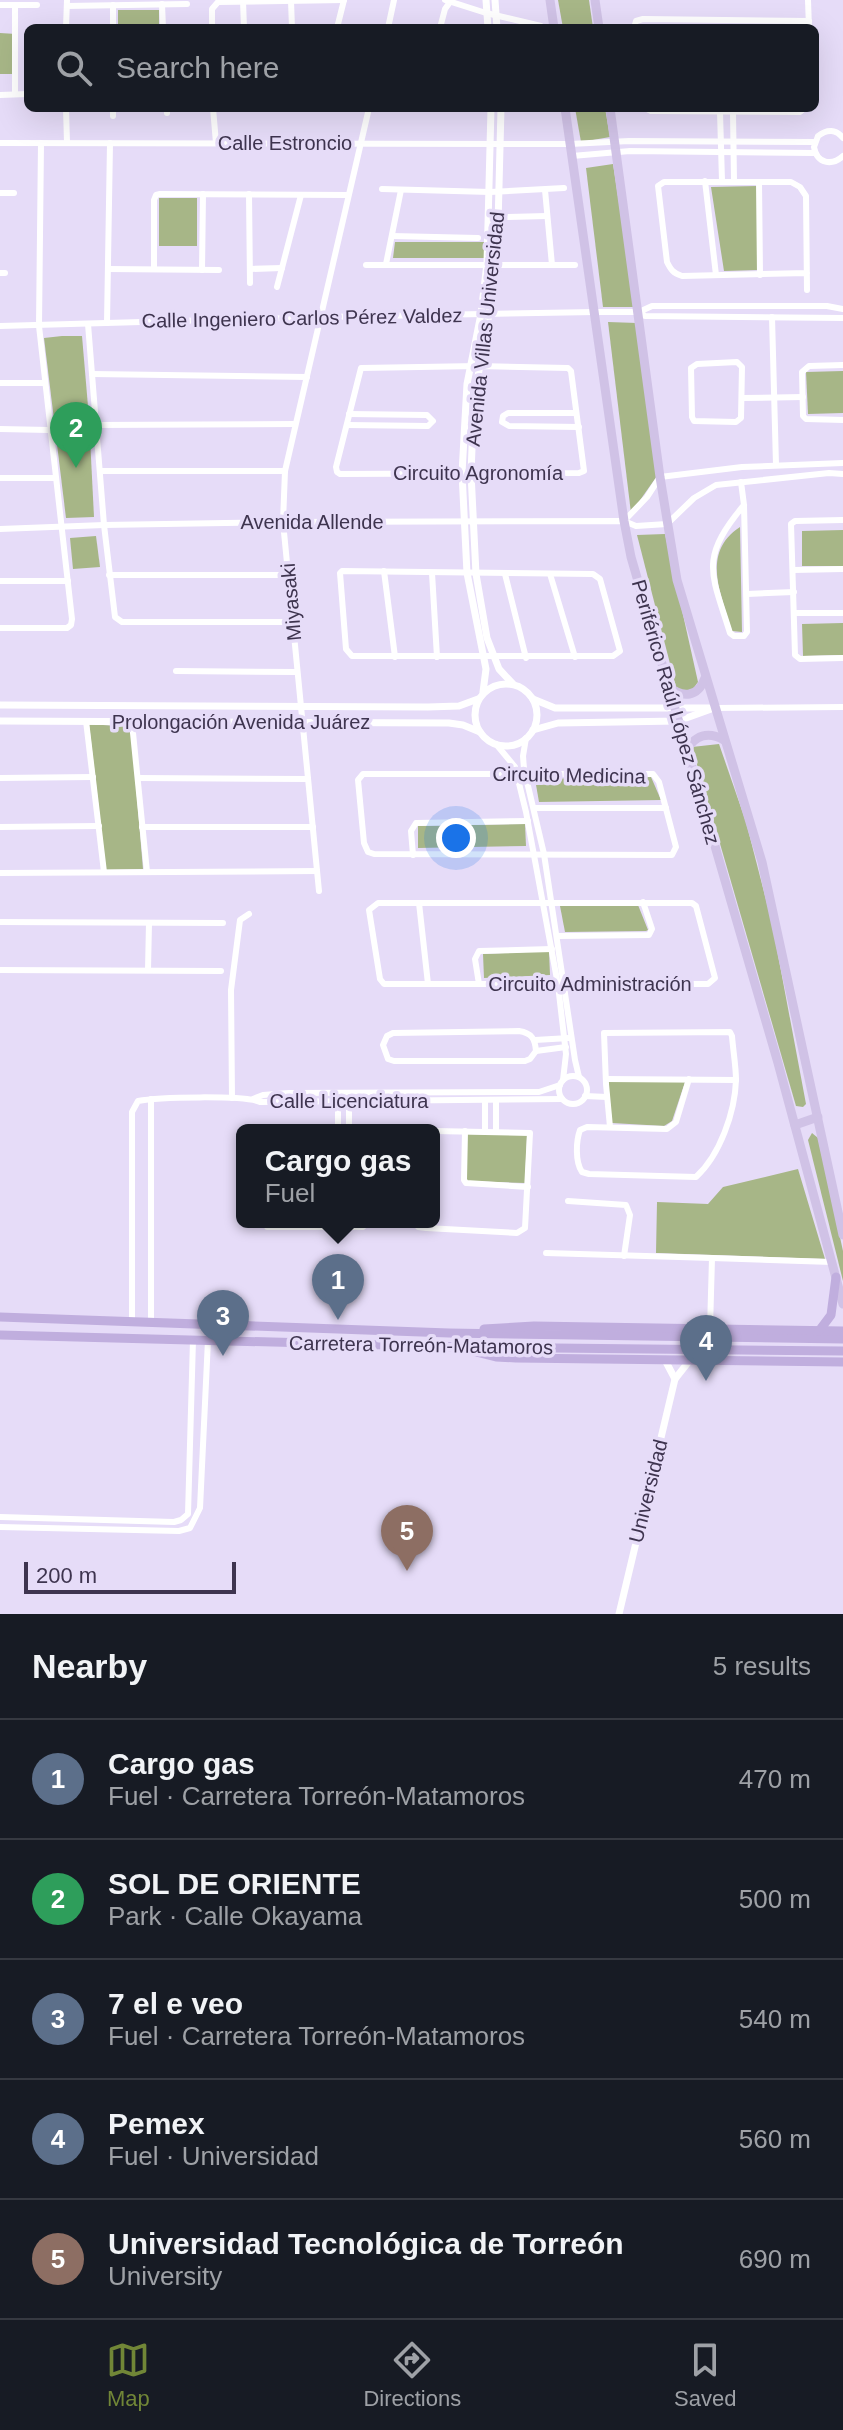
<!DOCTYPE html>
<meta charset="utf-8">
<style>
:root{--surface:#171b24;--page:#20242c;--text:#f1f3f6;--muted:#9ea1a6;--line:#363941;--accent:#718637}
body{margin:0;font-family:Arial,sans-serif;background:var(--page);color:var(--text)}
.scale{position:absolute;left:24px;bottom:20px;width:212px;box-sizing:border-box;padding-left:8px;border:4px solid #3e344f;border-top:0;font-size:22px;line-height:28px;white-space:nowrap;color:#3e344f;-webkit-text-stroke:6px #e6dcf8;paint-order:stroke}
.you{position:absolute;left:456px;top:838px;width:28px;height:28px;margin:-20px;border:6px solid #fff;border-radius:50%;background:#1a73e8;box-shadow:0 0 0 12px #1a73e833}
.badge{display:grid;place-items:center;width:52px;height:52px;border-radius:50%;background:var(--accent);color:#fff;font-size:26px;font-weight:700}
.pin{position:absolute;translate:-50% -66px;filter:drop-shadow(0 2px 4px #0008)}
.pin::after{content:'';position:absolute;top:42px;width:28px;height:24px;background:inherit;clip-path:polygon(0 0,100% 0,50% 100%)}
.popup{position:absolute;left:236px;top:1124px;width:204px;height:104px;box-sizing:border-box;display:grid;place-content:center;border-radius:12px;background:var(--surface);filter:drop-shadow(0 2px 6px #0005);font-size:26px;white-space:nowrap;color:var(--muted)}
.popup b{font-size:30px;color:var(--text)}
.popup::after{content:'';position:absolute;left:50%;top:100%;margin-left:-16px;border:16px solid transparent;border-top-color:var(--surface)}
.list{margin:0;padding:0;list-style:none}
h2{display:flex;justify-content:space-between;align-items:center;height:104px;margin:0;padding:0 32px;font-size:34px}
h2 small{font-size:26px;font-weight:400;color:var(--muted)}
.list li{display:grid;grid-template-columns:52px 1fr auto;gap:24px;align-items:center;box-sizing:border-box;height:120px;padding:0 32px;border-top:2px solid var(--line)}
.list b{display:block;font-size:30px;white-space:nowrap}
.list p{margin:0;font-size:26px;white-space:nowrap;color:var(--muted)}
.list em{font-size:26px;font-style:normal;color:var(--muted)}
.icon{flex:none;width:44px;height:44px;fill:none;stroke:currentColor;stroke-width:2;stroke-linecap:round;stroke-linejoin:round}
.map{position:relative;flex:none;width:843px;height:1614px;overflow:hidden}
.search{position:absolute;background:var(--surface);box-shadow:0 8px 32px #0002;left:24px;right:24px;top:24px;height:88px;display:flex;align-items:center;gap:20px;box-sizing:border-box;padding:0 28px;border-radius:12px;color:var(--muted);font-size:30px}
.sheet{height:704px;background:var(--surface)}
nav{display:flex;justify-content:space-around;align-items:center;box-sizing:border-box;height:112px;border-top:2px solid var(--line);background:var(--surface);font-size:22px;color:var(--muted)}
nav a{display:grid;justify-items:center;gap:4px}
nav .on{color:var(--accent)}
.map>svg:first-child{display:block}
</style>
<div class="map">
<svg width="843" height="1614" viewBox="0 0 843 1614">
<rect width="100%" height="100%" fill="#e6dcf8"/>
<!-- green -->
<g fill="#a7b687">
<path d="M558,0H589L593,28H563Z"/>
<rect x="118" y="10" width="41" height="18"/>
<path d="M0,33L16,34L15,74H0Z"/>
<path d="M575,108H605L610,137L581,142Z"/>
<path d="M613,164L635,307H603L586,168Z"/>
<path d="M757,186L758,270L724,271L711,187Z"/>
<rect x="159" y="198" width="38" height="48"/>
<path d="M395,242H485V258H393Z"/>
<path d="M608,322L637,323L657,476L631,513Z"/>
<path d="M62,336H82L89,418L94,517L66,518L44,338Z"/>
<path d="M843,371V413L808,414L806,372Z"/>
<path d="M740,527L742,632L732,631C722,595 700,553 740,527Z"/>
<path d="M843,530V566H802V531Z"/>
<path d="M665,534L698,682L693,689L684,691L676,687L637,535Z"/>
<path d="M96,536L100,567L73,569L70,538Z"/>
<path d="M843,623V655L803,656L802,624Z"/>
<path d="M89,724L131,727L143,869L106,870Z"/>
<path d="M719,744L746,822L772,923L806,1104L803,1107L796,1106L692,747Z"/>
<path d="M651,777L661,800L539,802L535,779Z"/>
<path d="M525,824L526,846L418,848V826Z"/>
<path d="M638,905L648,930L646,931L565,932L560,906Z"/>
<path d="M549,951L550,975L484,978L483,954Z"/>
<path d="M608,1082H685L672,1121L664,1126L612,1123Z"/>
<path d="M812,1133L818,1138L843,1251V1281L808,1140Z"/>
<path d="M467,1134L527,1135L525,1183L466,1181Z"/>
<path d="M798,1169L825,1259L656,1253L657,1202L708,1204L723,1187Z"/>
</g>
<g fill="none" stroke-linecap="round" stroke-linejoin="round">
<!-- minor -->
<g stroke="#fff" stroke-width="6">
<path d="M445,0L486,13L541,26"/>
<path d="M808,0L809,28"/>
<path d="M243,1L244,28"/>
<path d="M291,1L292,28"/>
<path d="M162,4L163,28"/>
<path d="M0,5H37"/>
<path d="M15,5V94"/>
<path d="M67,6L187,4"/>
<path d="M66,28L67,0"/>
<path d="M113,28V5"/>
<path d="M212,28V9L218,2L344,0"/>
<path d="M337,28L344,0"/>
<path d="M388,28L394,0"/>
<path d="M440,28L445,9L450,2"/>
<path d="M634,28L636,21L643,19L809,21"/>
<path d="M0,95L28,94"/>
<path d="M66,108L67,143"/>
<path d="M167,108V113"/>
<path d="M213,108L216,143"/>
<path d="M645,108L651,111L800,112L805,108"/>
<path d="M720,112L722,181"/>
<path d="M733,112L734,181"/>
<path d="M113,116V108"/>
<path d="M843,138C836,129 827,129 818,136L814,147C817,164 832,166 843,156"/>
<path d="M0,143L570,144L629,141L815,142"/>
<path d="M572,156L630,151L814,153"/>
<path d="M705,181L716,275"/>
<path d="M759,182L760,275"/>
<path d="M382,189L490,192L564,188"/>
<path d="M545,190L552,265"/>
<path d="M0,193H14"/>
<path d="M249,194L250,283"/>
<path d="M508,217L547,216"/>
<path d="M392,236L478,238"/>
<path d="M386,264L401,190"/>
<path d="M366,265H575"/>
<path d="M108,269L219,270"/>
<path d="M154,269V200L156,195L160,194L348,195"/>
<path d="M250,269L282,268"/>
<path d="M202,270L203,194"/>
<path d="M0,273H5"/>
<path d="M807,273L682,276C673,273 671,270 667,262L658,186L664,182H791L800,187L806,196L807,290"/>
<path d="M277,287L301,195"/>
<path d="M639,312L652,306H827L843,309"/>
<path d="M772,317L776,465"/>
<path d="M107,323L110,143"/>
<path d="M88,324L104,525L115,617L122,622H292"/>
<path d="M0,326L322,317L595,312H639L645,316L843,318"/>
<path d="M737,362L742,367L741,418L736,422L694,421L692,417L691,368L697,364Z"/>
<path d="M843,365L809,366L802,372L803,416L806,419L843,420"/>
<path d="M478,366L568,368L571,371L584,471L579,473L340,474L337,472L336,467L361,368Z"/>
<path d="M92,374L307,377"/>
<path d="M0,383H44"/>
<path d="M742,398L803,397"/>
<path d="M576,413H508L503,416L502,422L509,426L579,427"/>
<path d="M96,425L295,424"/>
<path d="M347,425L428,426L433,421L427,415L349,414"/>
<path d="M0,429L49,430"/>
<path d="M100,471H285"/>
<path d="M0,478H55"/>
<path d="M741,482L744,505L747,632L744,636H734L730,633C711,572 699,559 744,505"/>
<path d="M843,520L795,521L791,524L795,655L800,659L843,658"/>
<path d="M624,521L647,497L660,477L742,467L843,463"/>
<path d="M0,529L104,525L283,522L624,521L636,526L667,524L694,498L716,485L829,473L843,474"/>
<path d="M793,570L843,569"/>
<path d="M342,571L593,574L600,579L620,651L613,656H352L346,649L340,573Z"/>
<path d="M384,571L395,657"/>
<path d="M432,573L437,657"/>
<path d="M505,574L526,658"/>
<path d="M550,574L575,657"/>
<path d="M109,575H288"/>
<path d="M0,581H68"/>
<path d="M747,594L794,592"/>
<path d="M794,613H843"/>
<path d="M0,628H67L71,625L72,619L39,326L41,143"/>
<path d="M176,671L297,672"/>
<path d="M715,708L843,707"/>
<path d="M86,721L104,872"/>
<path d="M132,723L147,872"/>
<path d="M526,738L523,756L524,769L544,854L575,1060L579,1077"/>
<path d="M496,744L515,767L526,812L558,985L566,1054L563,1080"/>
<path d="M363,774H653L659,782L676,847L672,855L374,854L368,852L364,843L358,780Z"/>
<path d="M0,778L93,777"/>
<path d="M138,778L308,779"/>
<path d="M534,808H666"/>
<path d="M0,827L99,826"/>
<path d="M142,827H313"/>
<path d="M413,855L411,831L416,823L528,821"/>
<path d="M0,873L317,871"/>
<path d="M319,891L283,522L285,471L369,108"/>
<path d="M378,903H692L696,906L715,978L708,984H384L380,979L369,910Z"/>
<path d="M419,903L428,984"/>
<path d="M0,922L223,923"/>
<path d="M558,936L649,935L652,929L643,902"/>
<path d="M0,970L221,971"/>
<path d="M148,970L149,923"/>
<path d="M479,984L475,959L479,951L552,949"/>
<path d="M519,1031C532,1033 535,1039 536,1051L530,1059L525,1061H394L388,1059L383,1045L387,1036L393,1033Z"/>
<path d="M535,1040L569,1038"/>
<path d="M536,1051L566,1047"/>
<circle cx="573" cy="1090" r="14"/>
<path d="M606,1079L736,1080"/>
<path d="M585,1096L607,1097"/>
<path d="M232,1098L231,990L240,920L249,914"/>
<path d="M253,1099L263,1095L289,1093L539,1092L560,1085"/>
<path d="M338,1100V1130"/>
<path d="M349,1100V1130"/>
<path d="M610,1127L606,1084L604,1033L730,1032L732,1036C733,1050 736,1066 736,1080C735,1112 720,1155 696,1177L589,1174L582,1172C575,1162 576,1141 580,1130L587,1127L667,1129L676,1122L689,1079"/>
<path d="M465,1131L464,1180L466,1183L528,1187"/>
<path d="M485,1131V1100"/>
<path d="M496,1131V1100"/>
<path d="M568,1201L626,1205L630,1215L624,1256"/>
<path d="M265,1222L267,1227H363L368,1222"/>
<path d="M416,1222L418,1227L426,1228L517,1233L525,1228L530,1133L434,1131"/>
<path d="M546,1253L712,1258L710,1329"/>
<path d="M712,1258L832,1262"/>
<path d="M132,1321V1112L138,1101C157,1097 244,1095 260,1102L562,1099"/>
<path d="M151,1322V1099"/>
<path d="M0,1517L174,1522L181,1520L188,1514L193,1340"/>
<path d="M0,1527L179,1531L190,1528L200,1508L208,1340"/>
</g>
<!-- tertiary -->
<g stroke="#fff" stroke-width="7">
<path d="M486,0L488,28"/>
<path d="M495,0L497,28"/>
<path d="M501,108L498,225L489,314L474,399L471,473L476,574L487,638L499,669L513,684"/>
<circle cx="506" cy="715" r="31"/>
<path d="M483,692L486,669L467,573L462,473L467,384L481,314L487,263L491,108"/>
<path d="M533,699L555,708H709"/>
<path d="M0,705L428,707L459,706L478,699"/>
<path d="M0,721L449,723L463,725L480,732"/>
<path d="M533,730L558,723L678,721L714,708"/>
<path d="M665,1360L675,1379"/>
<path d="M619,1614L675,1379L690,1360"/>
</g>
<!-- primary -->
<g stroke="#d0c2e6" stroke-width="9">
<path d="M550,0L554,28"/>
<path d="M595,0L599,28"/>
<path d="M565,108L624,521L631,557L778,1063L843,1304"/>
<path d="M610,108L660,477L677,580L762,862L843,1235"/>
<path d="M668,686C683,699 698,697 705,678"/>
<path d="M686,750C696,735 708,731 724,740"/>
<path d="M795,1125L818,1117"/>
</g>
<!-- trunk -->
<g stroke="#c0aede" stroke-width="9">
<path d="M0,1317L449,1333L843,1339"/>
<path d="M484,1329L534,1326L843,1331"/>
<path d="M819,1331L831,1315L836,1277"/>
<path d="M0,1335L461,1347L843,1351"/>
<path d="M468,1350L496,1357L516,1358L843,1362"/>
</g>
</g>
<g text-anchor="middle" stroke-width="7" stroke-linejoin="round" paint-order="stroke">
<!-- street labels -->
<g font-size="20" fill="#3e344f" stroke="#e6dcf8">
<text x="285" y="150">Calle Estroncio</text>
<text transform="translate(302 318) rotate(-1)" y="7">Calle Ingeniero Carlos Pérez Valdez</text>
<text transform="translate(485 329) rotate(-84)" y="7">Avenida Villas Universidad</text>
<text x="478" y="480">Circuito Agronomía</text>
<text x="312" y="529">Avenida Allende</text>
<text transform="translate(291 602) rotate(-95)" y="7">Miyasaki</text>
<text transform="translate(676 712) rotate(74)" y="7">Periférico Raúl López Sánchez</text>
<text x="241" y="729">Prolongación Avenida Juárez</text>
<text transform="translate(569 775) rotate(1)" y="7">Circuito Medicina</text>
<text x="590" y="991">Circuito Administración</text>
<text x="349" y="1108">Calle Licenciatura</text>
<text transform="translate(421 1345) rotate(1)" y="7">Carretera Torreón-Matamoros</text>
<text transform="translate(648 1491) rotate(-76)" y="7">Universidad</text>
</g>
</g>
</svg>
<div class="scale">200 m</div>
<div class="you"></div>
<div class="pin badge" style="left:338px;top:1320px;background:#5c6f8a">1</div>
<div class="popup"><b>Cargo gas</b>Fuel</div>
<div class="pin badge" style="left:76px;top:468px;background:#2e9e5b">2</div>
<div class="pin badge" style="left:223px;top:1356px;background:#5c6f8a">3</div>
<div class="pin badge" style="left:706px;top:1381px;background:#5c6f8a">4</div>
<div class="pin badge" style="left:407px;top:1571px;background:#8d6e63">5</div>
<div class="search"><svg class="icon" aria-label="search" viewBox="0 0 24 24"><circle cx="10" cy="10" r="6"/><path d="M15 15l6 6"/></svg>Search here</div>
</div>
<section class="sheet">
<h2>Nearby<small>5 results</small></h2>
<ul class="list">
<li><span class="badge" style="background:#5c6f8a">1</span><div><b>Cargo gas</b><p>Fuel · Carretera Torreón-Matamoros</p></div><em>470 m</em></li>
<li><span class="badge" style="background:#2e9e5b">2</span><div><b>SOL DE ORIENTE</b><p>Park · Calle Okayama</p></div><em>500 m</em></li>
<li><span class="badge" style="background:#5c6f8a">3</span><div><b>7 el e veo</b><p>Fuel · Carretera Torreón-Matamoros</p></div><em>540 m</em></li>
<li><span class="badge" style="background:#5c6f8a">4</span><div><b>Pemex</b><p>Fuel · Universidad</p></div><em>560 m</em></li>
<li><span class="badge" style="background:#8d6e63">5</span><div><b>Universidad Tecnológica de Torreón</b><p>University</p></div><em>690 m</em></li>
</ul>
</section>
<nav>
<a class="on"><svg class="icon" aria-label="map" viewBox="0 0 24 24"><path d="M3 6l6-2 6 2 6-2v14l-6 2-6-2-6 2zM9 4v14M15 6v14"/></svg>Map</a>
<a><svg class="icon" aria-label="directions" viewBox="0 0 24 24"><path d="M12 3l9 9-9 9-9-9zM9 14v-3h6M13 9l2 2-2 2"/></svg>Directions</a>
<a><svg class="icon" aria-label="saved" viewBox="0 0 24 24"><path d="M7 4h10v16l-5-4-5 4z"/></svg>Saved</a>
</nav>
